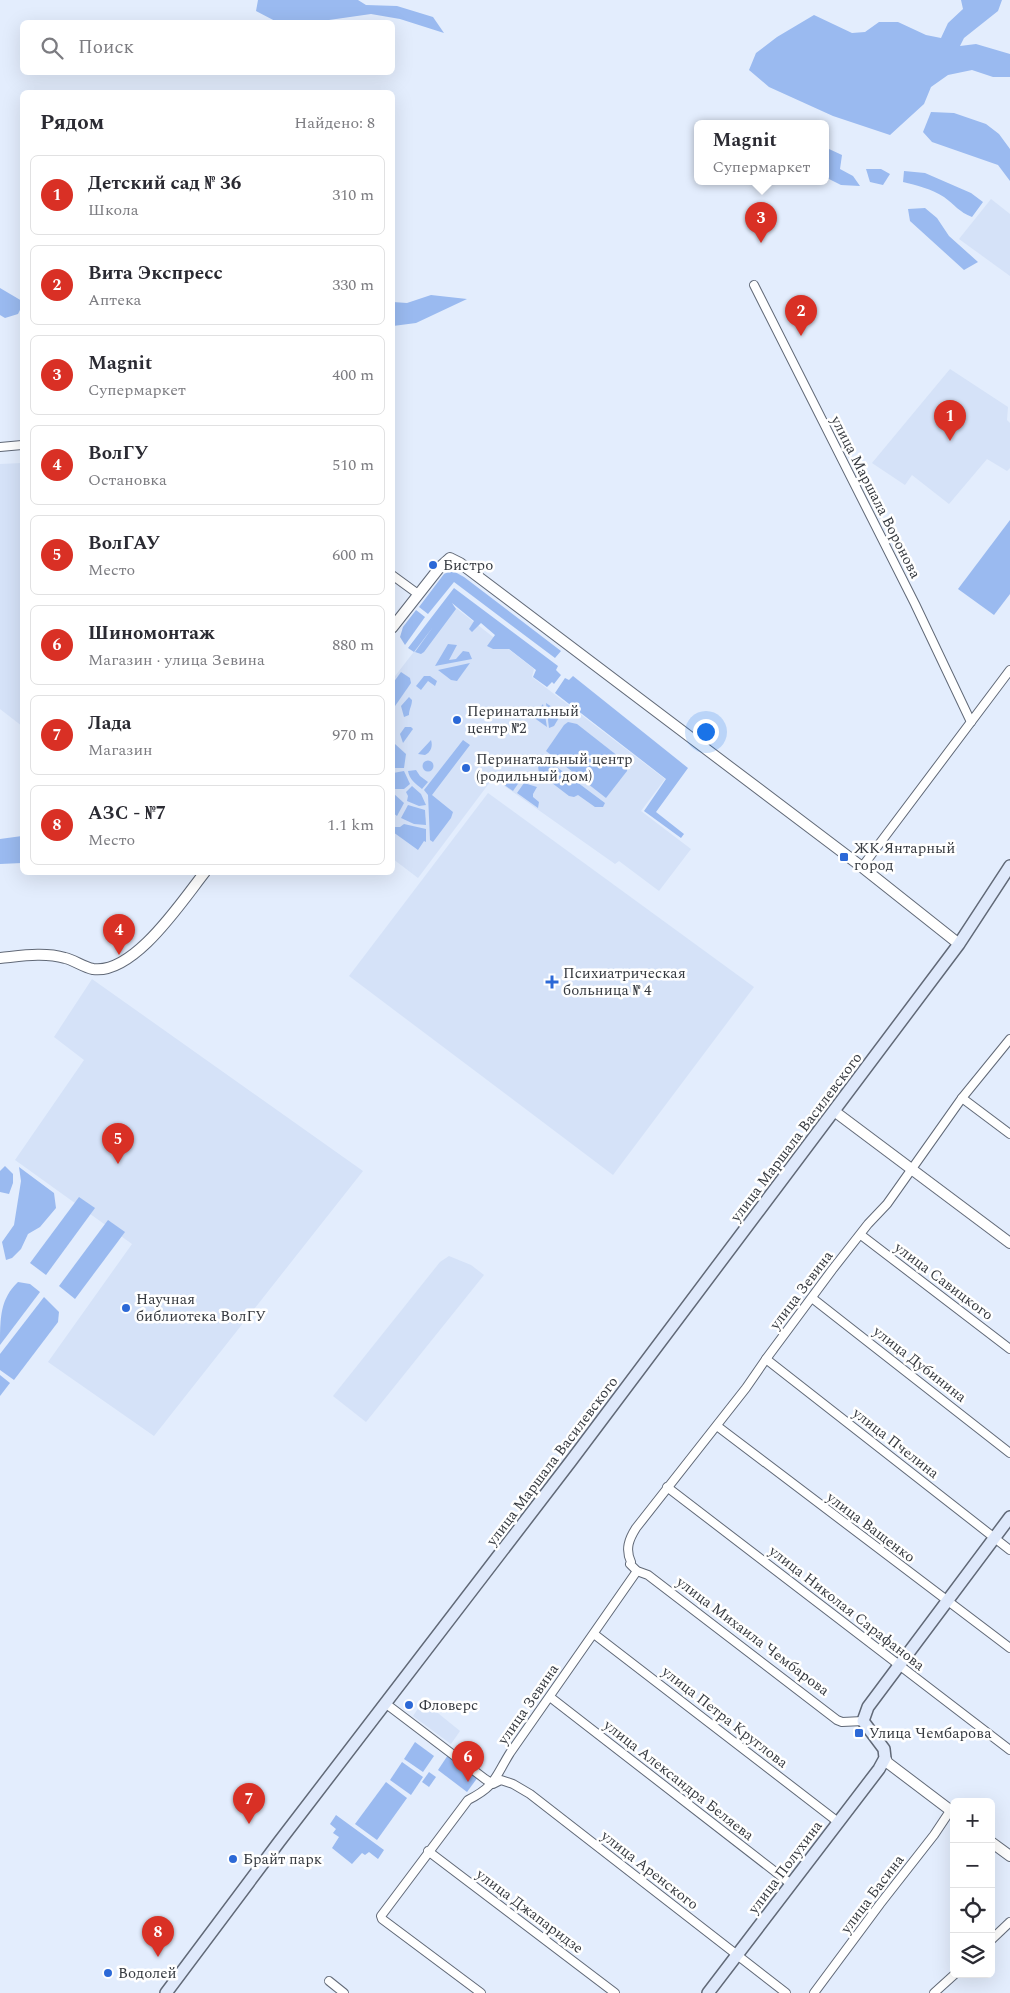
<!DOCTYPE html>
<html lang="ru">
<meta charset="utf-8">
<style>
:root{--surface:#fff;--page:#f2f2f3;--text:#2b2b33;--muted:#7c7c81;--line:#e1e1e2;--accent:#d93025}
body{margin:0;font-family:Spectral,serif;background:var(--page);color:var(--text)}
.controls{position:absolute;right:15px;bottom:15px;display:grid;overflow:hidden;border-radius:8px;box-shadow:0 5px 20px #0002}
.controls button{width:45px;height:45px;display:grid;place-items:center;padding:0;border:0;border-bottom:1px solid var(--line);background:var(--surface);color:var(--text);font:25px sans-serif}
.you{position:absolute;left:705px;top:731px;width:18px;height:18px;margin:-12px;border:4px solid #fff;border-radius:50%;background:#1a73e8;box-shadow:0 0 0 8px #1a73e833}
.badge{display:grid;place-items:center;width:32px;height:32px;border-radius:50%;background:var(--accent);color:#fff;font-size:16px;font-weight:700}
.pin{position:absolute;translate:-50% -41px;filter:drop-shadow(0 1px 2px #0008)}
.pin::after{content:'';position:absolute;top:26px;width:18px;height:15px;background:inherit;clip-path:polygon(0 0,100% 0,50% 100%)}
.popup{position:absolute;left:694px;top:120px;width:135px;height:65px;box-sizing:border-box;display:grid;place-content:center;border-radius:8px;background:var(--surface);filter:drop-shadow(0 1px 4px #0005);font-size:16px;white-space:nowrap;color:var(--muted)}
.popup b{font-size:19px;color:var(--text)}
.popup::after{content:'';position:absolute;left:50%;top:100%;margin-left:-10px;border:10px solid transparent;border-top-color:var(--surface)}
.list{margin:0;padding:0;list-style:none}
h2{display:flex;justify-content:space-between;align-items:center;height:65px;margin:0;padding:0 20px;font-size:21px}
h2 small{font-size:16px;font-weight:400;color:var(--muted)}
.list li{display:grid;grid-template-columns:32px 1fr auto;gap:15px;align-items:center;box-sizing:border-box;height:80px;margin:0 10px 10px;padding:0 10px;border:1px solid var(--line);border-radius:8px}
.list b{display:block;font-size:19px;white-space:nowrap}
.list p{margin:0;font-size:16px;white-space:nowrap;color:var(--muted)}
.list em{font-size:16px;font-style:normal;color:var(--muted)}
.icon{flex:none;width:28px;height:28px;fill:none;stroke:currentColor;stroke-width:2;stroke-linecap:round;stroke-linejoin:round}
.map{position:relative;flex:none;width:1010px;height:1993px;overflow:hidden}
.search{position:absolute;background:var(--surface);box-shadow:0 5px 20px #0002;left:20px;top:20px;width:375px;height:55px;display:flex;align-items:center;gap:12px;box-sizing:border-box;padding:0 18px;border-radius:8px;color:var(--muted);font-size:19px}
.panel{position:absolute;background:var(--surface);box-shadow:0 5px 20px #0002;left:20px;top:90px;width:375px;height:785px;border-radius:8px}
.map>svg:first-child{display:block}
</style>
<div class="map">
<svg width="1010" height="1993" viewBox="0 0 1010 1993">
<rect width="100%" height="100%" fill="#e3edfd"/>
<!-- built -->
<g fill="#d5e2f8">
<path d="M991,199L1010,214V276L959,239Z"/>
<path d="M950,369L1008,407L1007,420L1010,423V468L1007,471L987,459L949,504L912,475L905,485L872,463Z"/>
<path d="M22,463V726L0,709V464Z"/>
<path d="M451,604L534,669L532,677L665,779L641,811L691,849L659,891L619,861L615,864L493,778L418,878L393,859L392,680Z"/>
<path d="M488,793L754,987L613,1175L349,976Z"/>
<path d="M92,979L363,1171L154,1436L48,1362L132,1244L15,1160L84,1060L54,1037Z"/>
<path d="M449,1256L471,1265L484,1275L366,1422L333,1396L440,1262Z"/>
<path d="M423,1701L460,1731L451,1744L413,1716Z"/>
</g>
<!-- green -->
<g fill="#9abaf0">
<path d="M258,0H358L366,5L397,6L433,17L444,33L400,19L371,14L315,22H277L256,11Z"/>
<path d="M961,0H1002L998,11L964,38L960,46L976,44L1010,54V77H993L972,70L948,75L931,87L924,104L890,135L833,116L769,87L749,70L756,53L777,37L814,15L852,33L865,32L879,22H898L926,35L941,38L948,23L963,9Z"/>
<path d="M931,112L954,113L986,124L999,134L1010,149V181L998,165L932,142L923,132Z"/>
<path d="M829,149L842,155L840,169L853,176L860,186L841,185L825,177V154Z"/>
<path d="M866,169H881L890,174L883,185L870,182Z"/>
<path d="M904,171L925,173L971,193L983,202L972,217C959,212 955,205 944,197C932,189 916,185 903,182Z"/>
<path d="M925,208L937,218L949,236L978,262L964,270L910,221L908,209Z"/>
<path d="M0,288L22,301V306L18,314L5,318L0,315Z"/>
<path d="M431,295L467,299L416,323L393,326V302L407,303Z"/>
<path d="M1010,520V594L994,615L958,589Z"/>
<path d="M448,572H455L464,577L561,651L555,658L454,582L428,614L419,607L444,574Z"/>
<path d="M454,588L558,666L556,670L561,675L554,684L552,682L547,687L533,677L536,670L509,649H493L487,646L495,635L481,623L472,632L469,629L474,621L452,603L456,609L424,652L421,654L415,652L433,627L414,652L408,648Z"/>
<path d="M416,610L425,617L405,645L400,637L403,627Z"/>
<path d="M448,644L457,645L449,660L456,659L463,651L469,652L472,659L435,666Z"/>
<path d="M470,663L457,681L451,680L438,670Z"/>
<path d="M401,672L410,678L411,683L393,709V683Z"/>
<path d="M424,676H430L437,681L435,686L428,681L421,690L416,686Z"/>
<path d="M573,676L688,768L656,812L684,834L681,838L644,811L666,779L555,693L565,678L569,680Z"/>
<path d="M409,697L412,700C412,706 409,709 409,715L404,717L401,706Z"/>
<path d="M546,703L558,711L560,716L554,726L549,728Z"/>
<path d="M543,704L547,727L533,717Z"/>
<path d="M568,722L577,724L628,764L627,771L606,798L546,751L564,725Z"/>
<path d="M405,727H411L413,729L403,743L400,734Z"/>
<path d="M431,740C433,746 431,752 425,755L418,754Z"/>
<path d="M463,740L470,745L432,795L453,812L451,818L433,842L430,840L428,795L424,790Z"/>
<path d="M395,744L406,754L404,768H393V749Z"/>
<path d="M543,759H546L605,803L603,807H595L578,795L574,797L569,796L539,773L538,766Z"/>
<circle cx="428" cy="766" r="5.5"/>
<path d="M416,770L420,776L428,782L422,789C416,784 409,779 408,771Z"/>
<path d="M404,771L410,784L404,789H395L393,785V773Z"/>
<path d="M498,773L520,781L513,791L493,777Z"/>
<path d="M524,783L537,787L533,794V797L539,802L538,808L517,793Z"/>
<path d="M412,786L421,794L426,805L419,806L407,801L408,796L406,792Z"/>
<path d="M393,793L404,803L397,816L393,813Z"/>
<path d="M408,805L425,810L426,825L414,824L401,818Z"/>
<path d="M404,824L426,829V842L424,841L418,850L393,832V827H400Z"/>
<path d="M22,836V863L0,864V839Z"/>
<path d="M5,1166L13,1174V1183L9,1194L0,1192V1171Z"/>
<path d="M19,1167L54,1193L56,1208L40,1227L28,1234L21,1249L12,1258L6,1260L2,1242L14,1225L21,1181Z"/>
<path d="M79,1197L95,1208L46,1275L30,1263Z"/>
<path d="M108,1220L125,1232L75,1299L59,1286Z"/>
<path d="M18,1282L30,1284L40,1292L0,1345C0,1318 0,1299 18,1282Z"/>
<path d="M44,1297L59,1312L58,1322L14,1380L0,1370V1354Z"/>
<path d="M0,1375L10,1383L0,1396Z"/>
<path d="M415,1742L434,1756L423,1772L404,1759Z"/>
<path d="M448,1755L478,1777L467,1792L438,1770Z"/>
<path d="M402,1762L423,1777L411,1795L390,1780Z"/>
<path d="M429,1772L436,1777L429,1787L422,1782Z"/>
<path d="M386,1782L407,1798L377,1840L355,1824Z"/>
<path d="M336,1815L384,1850L378,1859L369,1852L365,1855L362,1853L352,1864L332,1848L339,1837L333,1833L336,1829L330,1824Z"/>
</g>
<g fill="none" stroke-linecap="round" stroke-linejoin="round">
<!-- minor casing -->
<g stroke="#616977" stroke-width="10">
<g id="minor">
<path d="M754,285L915,604L971,722"/>
<path d="M0,447L22,445"/>
<path d="M392,575L418,594"/>
<path d="M862,867L1010,670"/>
<path d="M962,1098L1010,1134"/>
<path d="M861,1235L1010,1349"/>
<path d="M812,1298L1010,1453"/>
<path d="M766,1359L1010,1550"/>
<path d="M717,1426L1010,1648"/>
<path d="M667,1487L1010,1750"/>
<path d="M594,1634L838,1822"/>
<path d="M550,1697L791,1884"/>
<path d="M385,1703L485,1779L493,1784L501,1780L513,1784L530,1794L786,1993"/>
<path d="M863,1721L842,1722L837,1720L648,1575L637,1571L630,1564L631,1562C625,1549 629,1539 636,1528L746,1388L766,1359L832,1270L868,1224L887,1204L962,1098L1010,1039"/>
<path d="M428,1851L615,1993"/>
<path d="M991,1940L1010,1922"/>
<path d="M329,1981L344,1993"/>
<path d="M481,1993L382,1919L381,1916L468,1800C496,1786 495,1777 510,1753L637,1571"/>
<path d="M814,1993L880,1904L934,1835L950,1811"/>
<path d="M934,1993L955,1974"/>
</g>
</g>
<!-- tertiary casing -->
<g stroke="#616977" stroke-width="12">
<g id="tertiary">
<path d="M392,628L440,567L450,558L460,563L862,867L959,944"/>
<path d="M0,958C21,956 44,952 65,958C74,960 83,967 93,969C134,975 182,901 205,872"/>
<path d="M834,1111L1010,1243"/>
<path d="M885,1758L888,1763L954,1813"/>
<path d="M991,1842L1010,1856"/>
</g>
</g>
<!-- secondary casing -->
<g stroke="#616977" stroke-width="14">
<g id="secondary">
<path d="M166,1993L279,1842L571,1461L959,944L1010,866"/>
<path d="M708,1993L879,1769L885,1758L884,1749L863,1721L868,1707L1010,1517"/>
</g>
</g>
<!-- minor -->
<use href="#minor" stroke="#fff" stroke-width="8"/>
<!-- tertiary -->
<use href="#tertiary" stroke="#fff" stroke-width="10"/>
<!-- secondary -->
<use href="#secondary" stroke="#dfe9fb" stroke-width="11"/>
</g>
<!-- markers -->
<g fill="#2c69d7" stroke="#fff" stroke-width="2">
<circle cx="433" cy="565" r="5"/>
<circle cx="457" cy="720" r="5"/>
<circle cx="466" cy="768" r="5"/>
<rect x="839" y="852" width="10" height="10" rx="2.5"/>
<path d="M549.5 974.5h5v5h5v5h-5v5h-5v-5h-5v-5h5z"/>
<circle cx="126" cy="1308" r="5"/>
<circle cx="409" cy="1705" r="5"/>
<rect x="854" y="1728" width="10" height="10" rx="2.5"/>
<circle cx="233" cy="1859" r="5"/>
<circle cx="108" cy="1973" r="5"/>
</g>
<g text-anchor="middle" stroke-width="5" stroke-linejoin="round" paint-order="stroke">
<!-- street labels -->
<g font-size="15" fill="#363a40" stroke="#fff">
<text transform="translate(876 497) rotate(63)" y="5">улица Маршала Воронова</text>
<text transform="translate(796 1137) rotate(-53)" y="5">улица Маршала Василевского</text>
<text transform="translate(944 1281) rotate(37)" y="5">улица Савицкого</text>
<text transform="translate(801 1290) rotate(-53)" y="5">улица Зевина</text>
<text transform="translate(920 1364) rotate(38)" y="5">улица Дубинина</text>
<text transform="translate(896 1443) rotate(38)" y="5">улица Пчелина</text>
<text transform="translate(552 1461) rotate(-53)" y="5">улица Маршала Василевского</text>
<text transform="translate(871 1527) rotate(37)" y="5">улица Ващенко</text>
<text transform="translate(847 1608) rotate(38)" y="5">улица Николая Сарафанова</text>
<text transform="translate(753 1636) rotate(37)" y="5">улица Михаила Чембарова</text>
<text transform="translate(528 1704) rotate(-55)" y="5">улица Зевина</text>
<text transform="translate(725 1717) rotate(38)" y="5">улица Петра Круглова</text>
<text transform="translate(679 1780) rotate(38)" y="5">улица Александра Беляева</text>
<text transform="translate(785 1867) rotate(-53)" y="5">улица Полухина</text>
<text transform="translate(650 1870) rotate(38)" y="5">улица Аренского</text>
<text transform="translate(872 1894) rotate(-53)" y="5">улица Басина</text>
<text transform="translate(530 1911) rotate(37)" y="5">улица Джапаридзе</text>
</g>
<!-- poi labels -->
<g font-size="15" fill="#363a40" stroke="#fff" text-anchor="start">
<text x="443" y="570">Бистро</text>
<text x="467" y="716">Перинатальный<tspan x="467" dy="17">центр №2</tspan></text>
<text x="476" y="764">Перинатальный центр<tspan x="476" dy="17">(родильный дом)</tspan></text>
<text x="854" y="853">ЖК Янтарный<tspan x="854" dy="17">город</tspan></text>
<text x="563" y="978">Психиатрическая<tspan x="563" dy="17">больница № 4</tspan></text>
<text x="136" y="1304">Научная<tspan x="136" dy="17">библиотека ВолГУ</tspan></text>
<text x="419" y="1710">Фловерс</text>
<text x="869" y="1738">Улица Чембарова</text>
<text x="243" y="1864">Брайт парк</text>
<text x="118" y="1978">Водолей</text>
</g>
</g>
</svg>
<div class="controls">
<button>+</button>
<button>−</button>
<button><svg class="icon" aria-label="locate" viewBox="0 0 24 24"><circle cx="12" cy="12" r="6"/><path d="M12 2v4M12 18v4M2 12h4M18 12h4"/></svg></button>
<button><svg class="icon" aria-label="layers" viewBox="0 0 24 24"><path d="M12 4l9 5-9 5-9-5zM3 14l9 5 9-5"/></svg></button>
</div>
<div class="you"></div>
<div class="pin badge" style="left:950px;top:441px">1</div>
<div class="pin badge" style="left:801px;top:336px">2</div>
<div class="pin badge" style="left:761px;top:243px">3</div>
<div class="popup"><b>Magnit</b>Супермаркет</div>
<div class="pin badge" style="left:119px;top:955px">4</div>
<div class="pin badge" style="left:118px;top:1164px">5</div>
<div class="pin badge" style="left:468px;top:1782px">6</div>
<div class="pin badge" style="left:249px;top:1824px">7</div>
<div class="pin badge" style="left:158px;top:1957px">8</div>
<div class="search"><svg class="icon" aria-label="search" viewBox="0 0 24 24"><circle cx="10" cy="10" r="6"/><path d="M15 15l6 6"/></svg>Поиск</div>
<section class="panel">
<h2>Рядом<small>Найдено: 8</small></h2>
<ul class="list">
<li><span class="badge">1</span><div><b>Детский сад № 36</b><p>Школа</p></div><em>310 m</em></li>
<li><span class="badge">2</span><div><b>Вита Экспресс</b><p>Аптека</p></div><em>330 m</em></li>
<li><span class="badge">3</span><div><b>Magnit</b><p>Супермаркет</p></div><em>400 m</em></li>
<li><span class="badge">4</span><div><b>ВолГУ</b><p>Остановка</p></div><em>510 m</em></li>
<li><span class="badge">5</span><div><b>ВолГАУ</b><p>Место</p></div><em>600 m</em></li>
<li><span class="badge">6</span><div><b>Шиномонтаж</b><p>Магазин · улица Зевина</p></div><em>880 m</em></li>
<li><span class="badge">7</span><div><b>Лада</b><p>Магазин</p></div><em>970 m</em></li>
<li><span class="badge">8</span><div><b>АЗС - №7</b><p>Место</p></div><em>1.1 km</em></li>
</ul>
</section>
</div>
